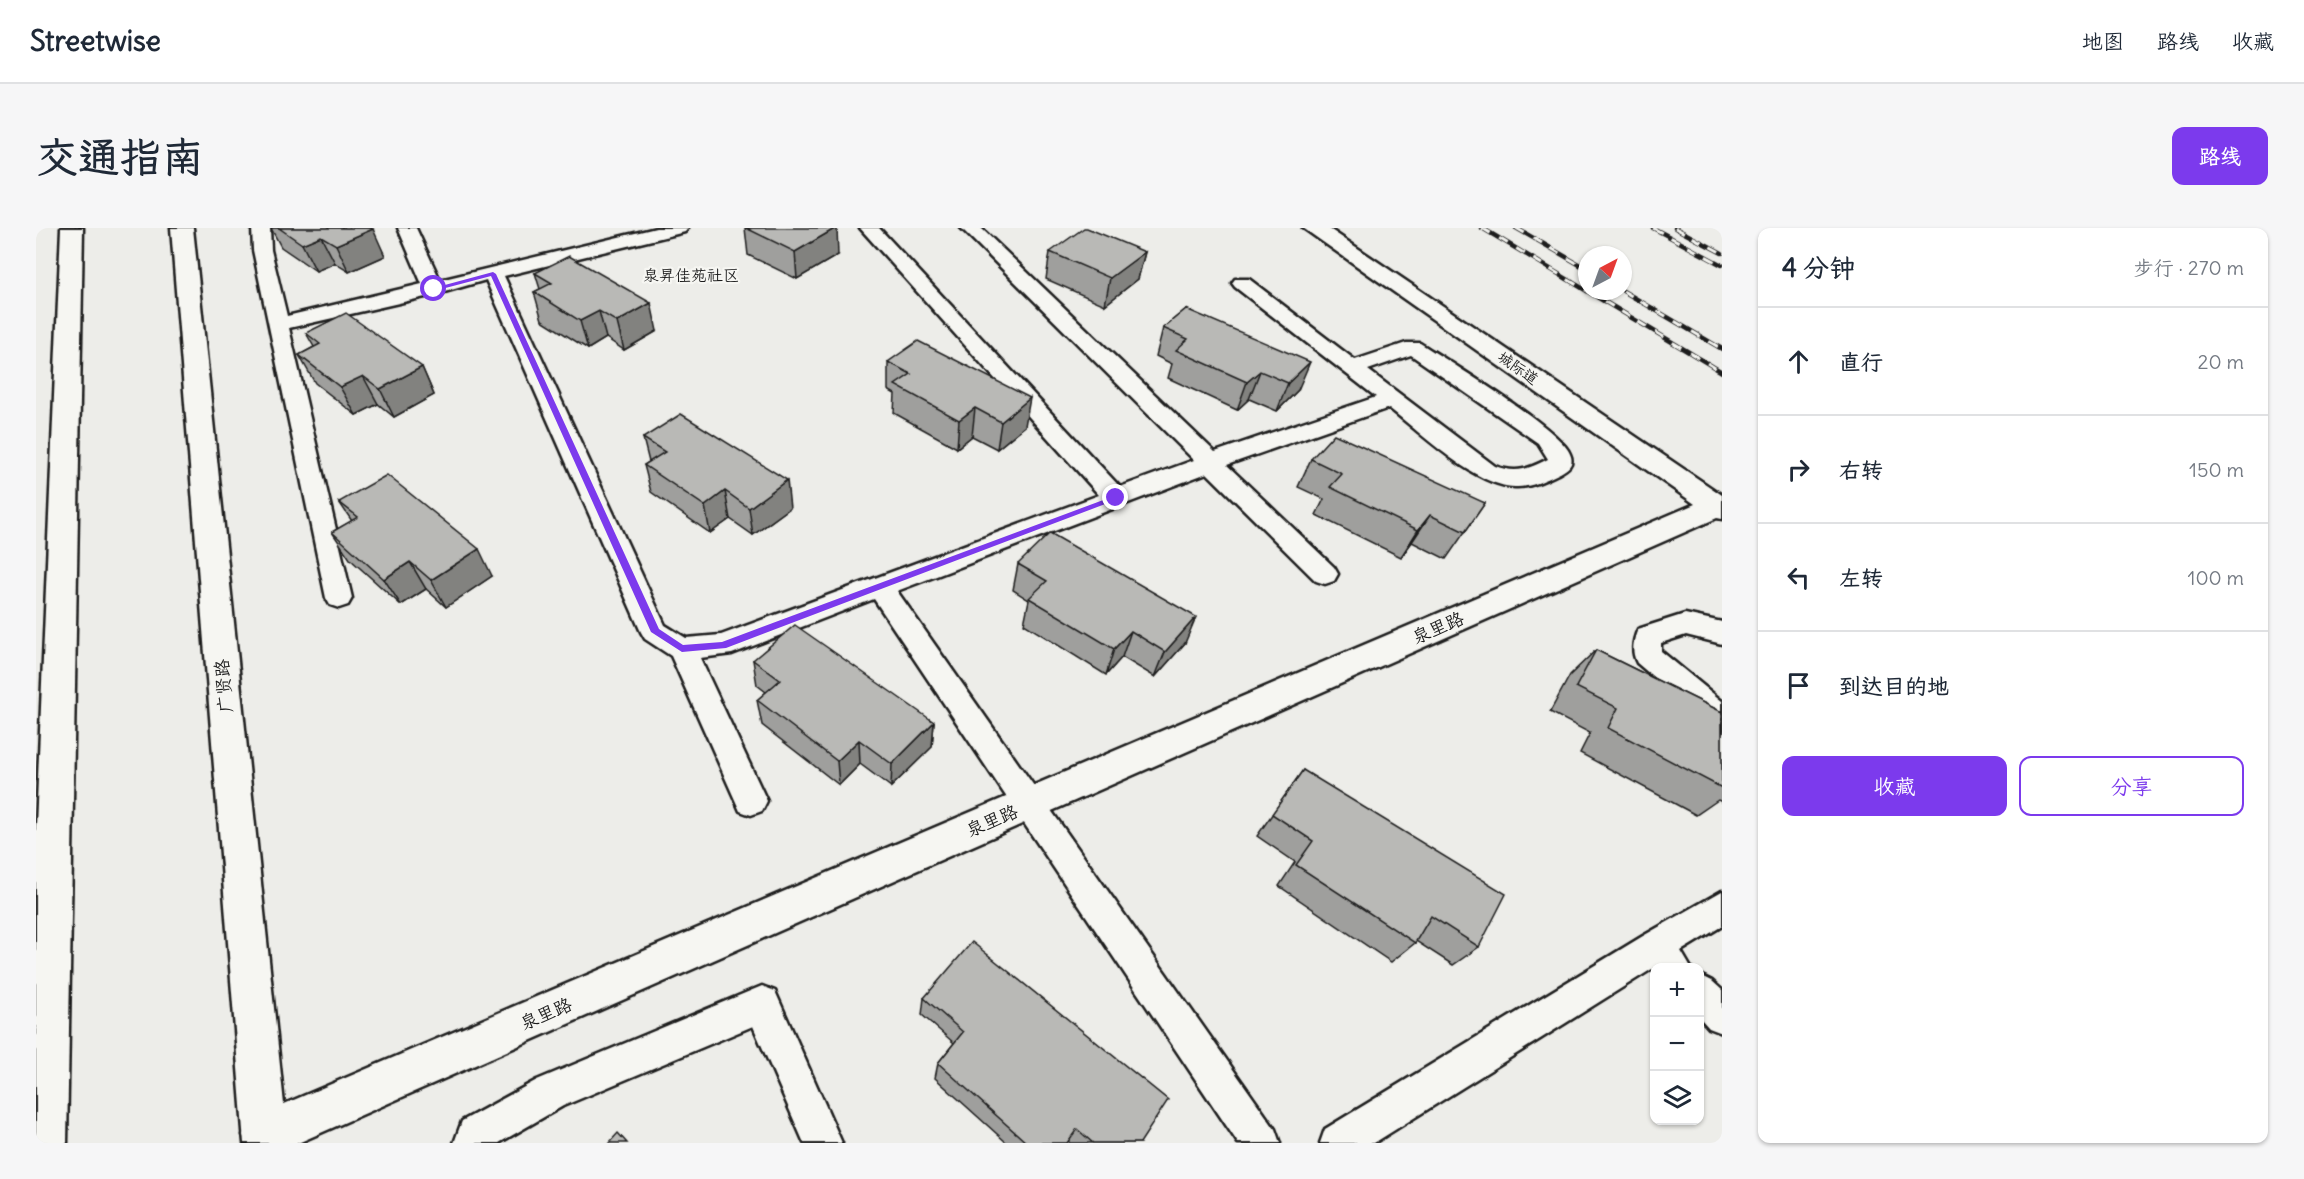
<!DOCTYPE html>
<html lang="zh">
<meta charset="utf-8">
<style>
:root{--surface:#fff;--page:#f6f6f7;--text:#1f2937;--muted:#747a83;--line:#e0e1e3;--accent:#7c3aed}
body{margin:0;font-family:Delius,"LXGW WenKai TC",sans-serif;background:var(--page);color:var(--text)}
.controls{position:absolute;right:18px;bottom:18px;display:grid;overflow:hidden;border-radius:12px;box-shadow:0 2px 4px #0004}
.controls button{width:54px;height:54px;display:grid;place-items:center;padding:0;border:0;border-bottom:2px solid var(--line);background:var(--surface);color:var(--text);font:30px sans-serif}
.compass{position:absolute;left:1542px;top:18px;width:54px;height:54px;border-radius:50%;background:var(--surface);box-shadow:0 2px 4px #0004;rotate:41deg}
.stop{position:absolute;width:18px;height:18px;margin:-14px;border:4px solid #7c3aed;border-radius:50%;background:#fff}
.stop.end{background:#7c3aed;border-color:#fff;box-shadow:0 2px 6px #0008}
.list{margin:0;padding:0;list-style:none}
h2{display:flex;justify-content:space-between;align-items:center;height:78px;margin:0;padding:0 24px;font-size:26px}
h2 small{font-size:20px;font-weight:400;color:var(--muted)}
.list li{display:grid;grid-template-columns:39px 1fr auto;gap:18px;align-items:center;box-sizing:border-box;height:108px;padding:0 24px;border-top:2px solid var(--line)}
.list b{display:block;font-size:22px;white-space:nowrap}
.list em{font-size:20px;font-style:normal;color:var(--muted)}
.actions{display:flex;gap:12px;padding:18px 24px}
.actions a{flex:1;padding:14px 0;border:2px solid var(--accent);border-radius:12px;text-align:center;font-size:21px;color:var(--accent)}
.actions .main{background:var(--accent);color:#fff}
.icon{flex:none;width:33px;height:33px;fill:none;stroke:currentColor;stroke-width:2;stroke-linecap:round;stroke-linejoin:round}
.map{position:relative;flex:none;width:1686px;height:915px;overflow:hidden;border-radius:12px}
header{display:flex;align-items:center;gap:36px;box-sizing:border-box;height:84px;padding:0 30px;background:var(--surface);border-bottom:2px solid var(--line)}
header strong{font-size:28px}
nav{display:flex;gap:33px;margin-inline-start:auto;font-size:21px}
.intro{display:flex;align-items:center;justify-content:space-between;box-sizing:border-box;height:144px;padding:0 36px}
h1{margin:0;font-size:42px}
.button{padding:15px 27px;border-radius:12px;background:var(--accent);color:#fff;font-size:21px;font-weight:700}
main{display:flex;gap:36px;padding:0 36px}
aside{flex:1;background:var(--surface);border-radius:12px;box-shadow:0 2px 4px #0004}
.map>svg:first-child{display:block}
</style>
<header>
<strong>Streetwise</strong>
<nav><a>地图</a><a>路线</a><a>收藏</a></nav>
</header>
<div class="intro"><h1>交通指南</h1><a class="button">路线</a></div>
<main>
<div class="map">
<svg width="1686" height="915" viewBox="0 0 1686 915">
<rect width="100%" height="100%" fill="#edede9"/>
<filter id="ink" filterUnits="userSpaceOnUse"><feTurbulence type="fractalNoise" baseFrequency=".0167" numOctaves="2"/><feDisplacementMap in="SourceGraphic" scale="12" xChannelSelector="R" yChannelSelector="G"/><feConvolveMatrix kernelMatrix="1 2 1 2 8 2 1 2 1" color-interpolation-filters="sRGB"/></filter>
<g filter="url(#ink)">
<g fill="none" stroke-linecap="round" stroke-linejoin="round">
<!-- minor casing -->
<g stroke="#1c1c1c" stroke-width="5">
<g id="minor">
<path d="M216,0H234L235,22L251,88L386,56L362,0H380L404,52L620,0H652L649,4L468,48L629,397L650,410L685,407L1063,267L824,0H843L1084,259L1158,232L925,0H945L1179,224L1340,169L1199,59L1196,55L1199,51H1213L1319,132L1370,115H1384C1412,133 1526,202 1534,226C1539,237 1531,241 1522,246C1509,252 1494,260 1479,259C1439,258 1385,205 1353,180L1191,237L1298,339L1302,346L1298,353L1289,356L1280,353L1171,245L861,363L1239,901L1244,915H1202L838,371L696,426L664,430L731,573L726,583L715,587L704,583L635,428L609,411L605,404L450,52L398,67L253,100L316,370L312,377L303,380L294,377L290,370L217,22ZM1375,127L1502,215L1512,231C1492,241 1481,246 1459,238L1332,142Z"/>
<path d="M1649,386L1686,394V416L1650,407L1625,415V423L1686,473V502L1676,499L1601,435C1595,424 1597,412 1602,401Z"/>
<path d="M1686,663V698L1645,723L1655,740H1618V744L1616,741L1338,915H1284L1289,901L1607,708Z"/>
<path d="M1664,747L1676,753L1686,762V805L1673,800L1664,790Z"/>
<path d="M726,758L739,763L806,915H768L717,798L527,878L463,915H418L426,893L501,852Z"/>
</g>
</g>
<!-- tertiary casing -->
<g stroke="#1c1c1c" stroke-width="5">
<path id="tertiary" d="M1267,0H1292L1686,267V291L1681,290L262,915H210L207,907L213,891L1659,276Z"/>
</g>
<!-- primary casing -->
<g stroke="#1c1c1c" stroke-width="5">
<g id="primary">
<path d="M25,0H47L31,915H0V599Z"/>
<path d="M135,0H157L252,915H208Z"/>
</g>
</g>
<!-- minor -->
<use href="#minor" fill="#f6f6f2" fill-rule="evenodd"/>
<!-- tertiary -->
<use href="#tertiary" fill="#f6f6f2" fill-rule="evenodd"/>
<!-- primary -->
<use href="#primary" fill="#f6f6f2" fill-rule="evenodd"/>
<!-- rail casing -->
<g stroke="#1c1c1c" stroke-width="4.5">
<g id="rail">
<path d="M1446,0L1551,63"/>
<path d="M1480,0L1551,41"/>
<path d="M1617,0L1686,37"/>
<path d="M1639,0L1686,25"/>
<path d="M1551,63L1686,144"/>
<path d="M1587,63L1686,121"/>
</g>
</g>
<!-- rail -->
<use href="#rail" stroke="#f6f6f2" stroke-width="3" stroke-dasharray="10" stroke-linecap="butt"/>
</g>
<!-- wall -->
<g fill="#9f9f9d" stroke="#1c1c1c" stroke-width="1.5">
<path d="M235,0H335L349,28L313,44L299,35L280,43L245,19Z"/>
<path d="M709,0L802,27L761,51L712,27Z"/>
<path d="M1014,24H1109L1102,51L1069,77L1010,51Z"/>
<path d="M499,45L621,103L588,122L570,110L552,121L506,92L498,64L504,61Z"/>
<path d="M1150,81L1262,162L1241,183L1213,171L1201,182L1132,150L1136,136L1120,128L1127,100Z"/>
<path d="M270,105L386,139L398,167L358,189L342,176L320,187L279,155L263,127L278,119Z"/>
<path d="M852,134L989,198L961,221L936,208L921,220L858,185L859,166L852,162Z"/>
<path d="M607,210L754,280L717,307L694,291L674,305L615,264L608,237L613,234Z"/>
<path d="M1275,231L1449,275L1410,331L1376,314L1365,329L1280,287L1288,271L1262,259Z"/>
<path d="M303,274L456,348L410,379L390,361L365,377L314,331L296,304L316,293Z"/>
<path d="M982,336L1149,415L1119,449L1086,429L1070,447L988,396L993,372L977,362Z"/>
<path d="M1560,422L1686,484V574L1682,572L1660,587L1544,525L1554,505L1514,484L1534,447Z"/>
<path d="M717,432L898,494L896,519L855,559L824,536L803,557L726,497L721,472L730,464L721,457Z"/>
<path d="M1267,542L1443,719L1417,737L1380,713L1379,715L1355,734L1243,658L1259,634L1221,608Z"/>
<path d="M888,770L1104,915H1034L1032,913L1031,915H971L899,850L902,835L918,815L886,787Z"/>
</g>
<!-- shaded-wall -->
<g fill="#82827f" stroke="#1c1c1c" stroke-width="1.5">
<path d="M800,0H801L802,27L761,51L759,24Z"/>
<path d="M337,1L349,28L313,44L300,17Z"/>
<path d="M285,8L299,35L280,43L266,16Z"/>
<path d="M1109,24L1102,51L1069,77L1074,50Z"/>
<path d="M615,75L621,103L588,122L581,94Z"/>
<path d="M563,83L570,110L552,121L544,93Z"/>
<path d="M1274,134L1262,162L1241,183L1252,155Z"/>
<path d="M386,139L398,167L358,189L344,161Z"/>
<path d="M1224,143L1213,171L1201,182L1211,154Z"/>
<path d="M327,148L342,176L320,187L304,159Z"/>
<path d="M994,170L989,198L961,221L965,194Z"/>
<path d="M939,180L936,208L921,220L923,192Z"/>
<path d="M751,252L754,280L717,307L713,280Z"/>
<path d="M689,263L694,291L674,305L669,278Z"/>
<path d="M1394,287L1376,314L1365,329L1382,302Z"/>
<path d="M443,321L456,348L410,379L395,352Z"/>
<path d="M374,334L390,361L365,377L348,351Z"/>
<path d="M1160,389L1149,415L1119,449L1129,424Z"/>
<path d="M1095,403L1086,429L1070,447L1078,421Z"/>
<path d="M898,494L896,519L855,559L856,536Z"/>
<path d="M823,512L824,536L803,557L801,533Z"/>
</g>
<!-- building -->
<g fill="#b9b9b6" stroke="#1c1c1c" stroke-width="1.5">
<path d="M243,0H335L337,1L300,17L285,8L266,16Z"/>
<path d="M710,0H800L759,24Z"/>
<path d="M1048,0H1051L1109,24L1074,50L1014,24Z"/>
<path d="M533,28L615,75L581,94L563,83L544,93L498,64L516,55L499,45Z"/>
<path d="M1150,81L1274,134L1252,155L1224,143L1211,154L1140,122L1152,111L1127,100Z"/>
<path d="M310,85L386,139L344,161L327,148L304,159L263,127L284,116L270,105Z"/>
<path d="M882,113L994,170L965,194L939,180L923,192L859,157L875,146L852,134Z"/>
<path d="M645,186L751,252L713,280L689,263L669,278L608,237L629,224L607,210Z"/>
<path d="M1298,206L1449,275L1429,304L1394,287L1382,302L1294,259L1306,246L1275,231Z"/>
<path d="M351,247L443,321L395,352L374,334L348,351L296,304L322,289L303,274Z"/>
<path d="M1014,305L1160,389L1129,424L1095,403L1078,421L993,370L1011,353L982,336Z"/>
<path d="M759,397L898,494L856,536L823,512L801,533L721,472L744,452L717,432Z"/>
<path d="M1560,422L1686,484V560L1572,500L1582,480L1540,459Z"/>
<path d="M1267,542L1470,666L1443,719L1395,688L1379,715L1260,637L1277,613L1236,586Z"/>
<path d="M936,714L1132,872L1104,915H1057L1041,901L1031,915H991L902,835L927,804L888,770Z"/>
<path d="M582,905L591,915H573Z"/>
</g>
</g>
<!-- route -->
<path fill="#7c3aed" d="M457,44L460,46L623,401L647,417L686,414L1078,268L1085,270L690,420L646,424L615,404L455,48L398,63L394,61Z"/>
<g text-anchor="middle" stroke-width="4.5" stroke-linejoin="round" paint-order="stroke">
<!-- far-street labels -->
<g font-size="15" fill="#1c1c1c" stroke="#f6f6f2">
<text transform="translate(1482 140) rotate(35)" y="5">城际道</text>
</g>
<!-- far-neighbourhood labels -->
<g font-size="16" fill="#1c1c1c" stroke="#f6f6f2">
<text x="655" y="53">泉昇佳苑社区</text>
</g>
<!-- street labels -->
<g font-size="18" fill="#1c1c1c" stroke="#f6f6f2">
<text transform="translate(1402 400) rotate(-23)" y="6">泉里路</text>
<text transform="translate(188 458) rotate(-95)" y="6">广贤路</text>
<text transform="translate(956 593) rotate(-23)" y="6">泉里路</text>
<text transform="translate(510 786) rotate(-23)" y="6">泉里路</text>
</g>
</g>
</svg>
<div class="controls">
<button>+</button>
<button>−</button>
<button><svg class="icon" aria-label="layers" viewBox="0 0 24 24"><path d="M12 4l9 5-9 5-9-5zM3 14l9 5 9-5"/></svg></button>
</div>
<svg class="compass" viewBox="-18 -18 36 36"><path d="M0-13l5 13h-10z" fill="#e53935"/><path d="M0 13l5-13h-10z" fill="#747a83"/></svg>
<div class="stop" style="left:398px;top:61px"></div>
<div class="stop end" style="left:1080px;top:270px"></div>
</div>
<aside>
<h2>4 分钟<small>步行 · 270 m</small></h2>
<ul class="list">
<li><svg class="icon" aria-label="ahead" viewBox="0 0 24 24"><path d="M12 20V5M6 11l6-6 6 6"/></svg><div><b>直行</b></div><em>20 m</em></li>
<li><svg class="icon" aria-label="right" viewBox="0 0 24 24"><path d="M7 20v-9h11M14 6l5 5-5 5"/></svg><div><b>右转</b></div><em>150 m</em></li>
<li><svg class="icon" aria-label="left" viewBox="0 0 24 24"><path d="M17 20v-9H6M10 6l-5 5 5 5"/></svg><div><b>左转</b></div><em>100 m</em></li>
<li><svg class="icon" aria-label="arrive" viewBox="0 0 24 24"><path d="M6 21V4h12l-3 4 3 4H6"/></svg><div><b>到达目的地</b></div></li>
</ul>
<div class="actions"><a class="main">收藏</a><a>分享</a></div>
</aside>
</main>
